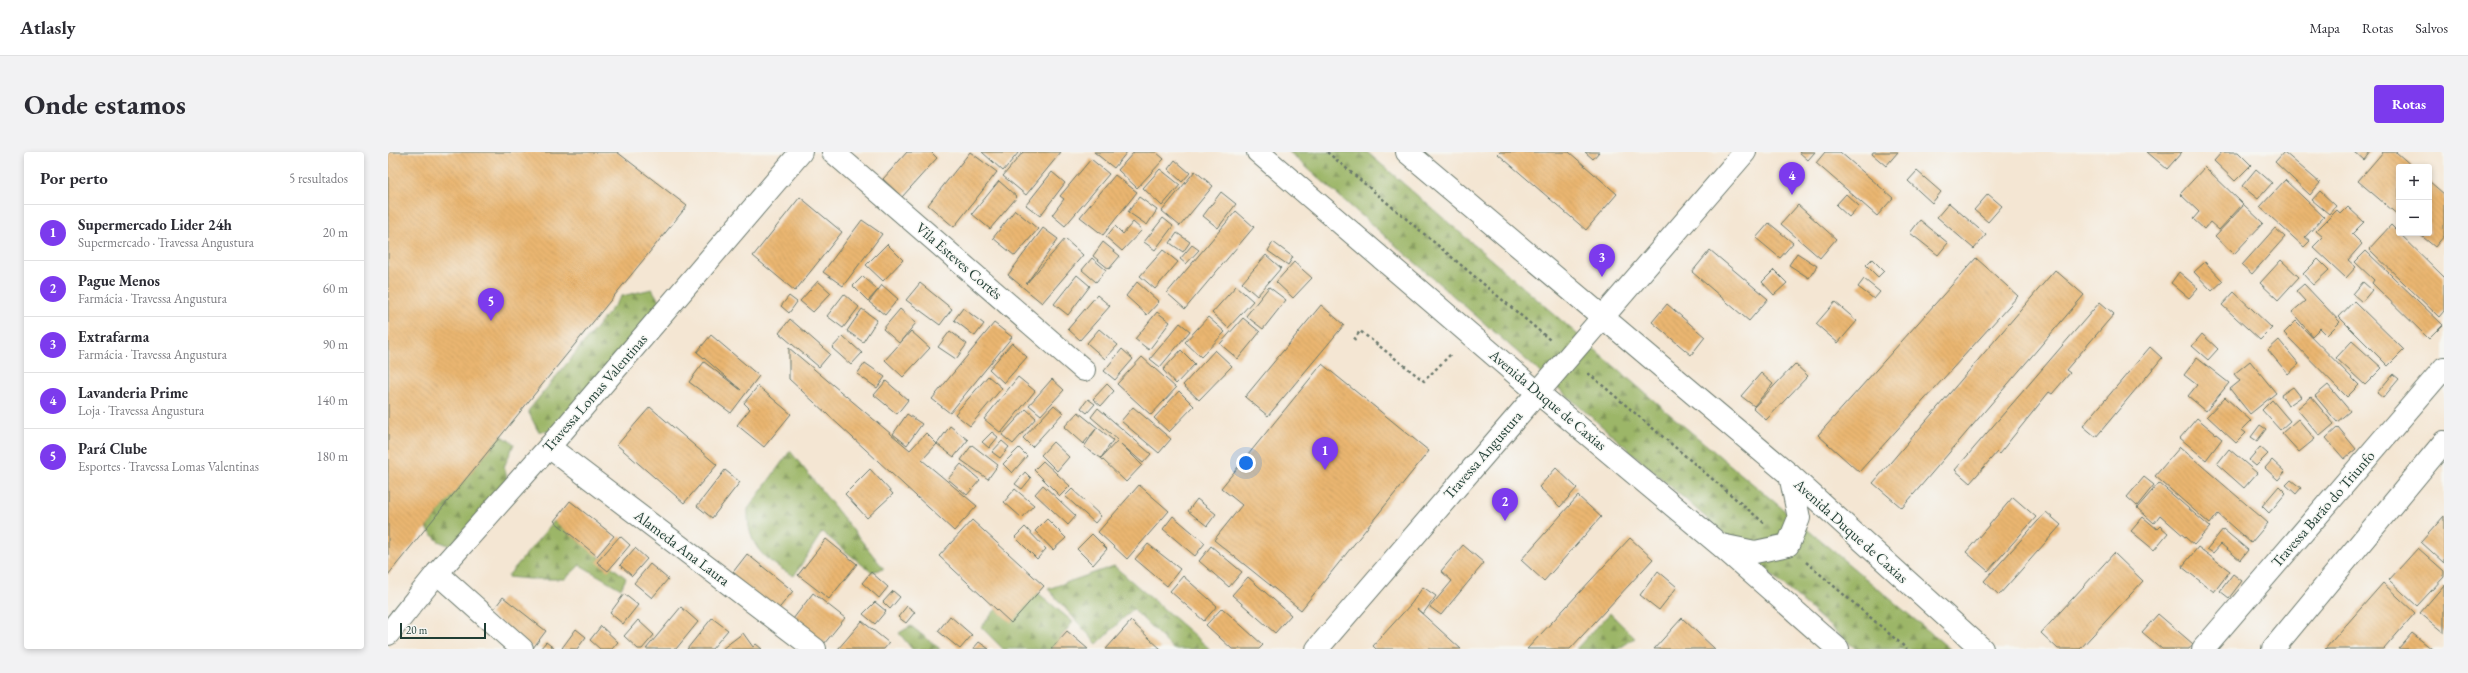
<!DOCTYPE html>
<html lang="pt">
<meta charset="utf-8">
<style>
:root{--surface:#fff;--page:#f2f2f3;--text:#2b2b33;--muted:#7c7c81;--line:#e1e1e2;--accent:#7c3aed}
body{margin:0;font-family:"EB Garamond",serif;background:var(--page);color:var(--text)}
.controls{position:absolute;right:12px;top:12px;display:grid;overflow:hidden;border-radius:4px;box-shadow:0 2px 6px #0003}
.controls button{width:36px;height:36px;display:grid;place-items:center;padding:0;border:0;border-bottom:1px solid var(--line);background:var(--surface);color:var(--text);font:20px sans-serif}
.scale{position:absolute;left:12px;bottom:10px;width:86px;box-sizing:border-box;padding-left:4px;border:2px solid #1f3d34;border-top:0;font-size:11px;line-height:14px;white-space:nowrap;color:#1f3d34;-webkit-text-stroke:3px #f6f6f2;paint-order:stroke}
.you{position:absolute;left:858px;top:311px;width:14px;height:14px;margin:-10px;border:3px solid #fff;border-radius:50%;background:#1a73e8;box-shadow:0 0 0 6px #1a73e833}
.badge{display:grid;place-items:center;width:26px;height:26px;border-radius:50%;background:var(--accent);color:#fff;font-size:13px;font-weight:700}
.pin{position:absolute;translate:-50% -33px;filter:drop-shadow(0 1px 2px #0008)}
.pin::after{content:'';position:absolute;top:21px;width:14px;height:12px;background:inherit;clip-path:polygon(0 0,100% 0,50% 100%)}
.list{margin:0;padding:0;list-style:none}
h2{display:flex;justify-content:space-between;align-items:center;height:52px;margin:0;padding:0 16px;font-size:17px}
h2 small{font-size:13px;font-weight:400;color:var(--muted)}
.list li{display:grid;grid-template-columns:26px 1fr auto;gap:12px;align-items:center;box-sizing:border-box;height:56px;padding:0 16px;border-top:1px solid var(--line)}
.list b{display:block;font-size:15px;white-space:nowrap}
.list p{margin:0;font-size:13px;white-space:nowrap;color:var(--muted)}
.list em{font-size:13px;font-style:normal;color:var(--muted)}
.map{position:relative;flex:none;width:2056px;height:497px;overflow:hidden;border-radius:4px}
header{display:flex;align-items:center;gap:24px;box-sizing:border-box;height:56px;padding:0 20px;background:var(--surface);border-bottom:1px solid var(--line)}
header strong{font-size:19px}
nav{display:flex;gap:22px;margin-inline-start:auto;font-size:14px}
.intro{display:flex;align-items:center;justify-content:space-between;box-sizing:border-box;height:96px;padding:0 24px}
h1{margin:0;font-size:28px}
.button{padding:10px 18px;border-radius:4px;background:var(--accent);color:#fff;font-size:14px;font-weight:700}
main{display:flex;gap:24px;padding:0 24px}
aside{flex:1;background:var(--surface);border-radius:4px;box-shadow:0 2px 6px #0003}
.map>svg:first-child{display:block}
</style>
<header>
<strong>Atlasly</strong>
<nav><a>Mapa</a><a>Rotas</a><a>Salvos</a></nav>
</header>
<div class="intro"><h1>Onde estamos</h1><a class="button">Rotas</a></div>
<main>
<aside>
<h2>Por perto<small>5 resultados</small></h2>
<ul class="list">
<li><span class="badge">1</span><div><b>Supermercado Lider 24h</b><p>Supermercado · Travessa Angustura</p></div><em>20 m</em></li>
<li><span class="badge">2</span><div><b>Pague Menos</b><p>Farmácia · Travessa Angustura</p></div><em>60 m</em></li>
<li><span class="badge">3</span><div><b>Extrafarma</b><p>Farmácia · Travessa Angustura</p></div><em>90 m</em></li>
<li><span class="badge">4</span><div><b>Lavanderia Prime</b><p>Loja · Travessa Angustura</p></div><em>140 m</em></li>
<li><span class="badge">5</span><div><b>Pará Clube</b><p>Esportes · Travessa Lomas Valentinas</p></div><em>180 m</em></li>
</ul>
</aside>
<div class="map">
<svg width="2056" height="497" viewBox="0 0 2056 497">
<defs>
<pattern id="forest-firs" width="22" height="20" patternUnits="userSpaceOnUse"><rect width="22" height="20" fill="#9cb667"/><path d="M5 1l3.5 6h-7zM16 11l3.5 6h-7z" fill="#7f9556"/></pattern>
<pattern id="building-back-hatch" width="6" height="6" patternUnits="userSpaceOnUse"><rect width="6" height="6" fill="#eab671"/><path d="M-1 5l2 2M0 0l6 6M5-1l2 2" fill="none" stroke="#c89d62"/></pattern>
</defs>
<rect width="100%" height="100%" fill="#f6f6f2"/>
<filter id="ink" filterUnits="userSpaceOnUse"><feTurbulence type="fractalNoise" baseFrequency=".025" numOctaves="2"/><feDisplacementMap in="SourceGraphic" scale="8" xChannelSelector="R" yChannelSelector="G"/><feConvolveMatrix kernelMatrix="1 2 1 2 8 2 1 2 1" color-interpolation-filters="sRGB"/></filter>
<filter id="wash" filterUnits="userSpaceOnUse"><feTurbulence type="fractalNoise" baseFrequency=".012" numOctaves="4" result="noise"/><feDisplacementMap in="SourceGraphic" scale="16" xChannelSelector="R" yChannelSelector="G"/><feGaussianBlur stdDeviation="0.9" result="paint"/><feColorMatrix in="noise" values="0 0 0 0 0 0 0 0 0 0 0 0 0 0 0 0 0 1.4 0 .05"/><feComposite in="paint" operator="in"/></filter>
<g filter="url(#wash)">
<rect width="100%" height="100%" fill="#f4e6d3"/>
<!-- forest -->
<g fill="url(#forest-firs)" stroke="#5e7a4e">
<path d="M901,0H979L1279,260L1562,497H1468Z"/>
<path d="M264,137L270,147L276,150L165,280L150,279L140,259L234,144Z"/>
<path d="M113,283L126,292L116,315L120,329L65,395L50,389L38,376Z"/>
<path d="M402,299L496,417L483,420L434,380L406,424C375,407 359,394 360,357Z"/>
<path d="M166,369L238,426L233,437L192,413L177,427H141L119,425Z"/>
<path d="M726,414L822,497H785L745,457L709,492L660,437Z"/>
<path d="M650,441L685,470L663,497H615L593,475L608,457L623,470Z"/>
<path d="M1222,461L1247,486L1230,497H1188Z"/>
<path d="M523,474L552,497H524L511,481Z"/>
</g>
<g id="blocks">
<!-- building -->
<g fill="url(#building-back-hatch)">
<path d="M0,0H229L299,54L0,423Z"/>
<path d="M519,0H543L549,6L514,45L495,27Z"/>
<path d="M582,0L609,20L566,75L540,53Z"/>
<path d="M594,0H631L615,19Z"/>
<path d="M635,0H673L638,43L615,24Z"/>
<path d="M706,0H739L726,16Z"/>
<path d="M746,0H768L776,7L749,36L730,18Z"/>
<path d="M1112,0H1181L1229,42L1198,78L1110,2Z"/>
<path d="M1197,0H1211L1205,7Z"/>
<path d="M1411,0H1427L1420,8Z"/>
<path d="M1437,0H1452L1505,46L1489,64L1428,11Z"/>
<path d="M1485,0H1510L1498,14L1484,2Z"/>
<path d="M1759,0H1794L1779,17Z"/>
<path d="M1834,0H1850L1863,13L1847,29L1826,9Z"/>
<path d="M1896,0L1932,31L1922,43L1887,10Z"/>
<path d="M1967,0H1982L1976,8Z"/>
<path d="M1995,0H2008L2025,15H2011V64L1970,29Z"/>
<path d="M703,7L721,22L677,74L664,63L676,47L672,44Z"/>
<path d="M787,8L802,21L794,30L780,17Z"/>
<path d="M1817,15L1855,52L1831,78L1822,70L1816,77L1805,67L1811,60L1792,42Z"/>
<path d="M772,17L792,33L774,54L755,36Z"/>
<path d="M1868,17L1884,31L1870,47L1854,34Z"/>
<path d="M807,19L825,34L792,74L774,59Z"/>
<path d="M1529,19L1553,40L1544,51L1520,29Z"/>
<path d="M664,20L677,31L652,64L638,53Z"/>
<path d="M727,23L749,40L715,83L692,65Z"/>
<path d="M1897,28L1936,65L1917,85L1922,89L1916,95L1872,55Z"/>
<path d="M611,29L629,45L602,77L584,62Z"/>
<path d="M2041,29L2056,42V84L2047,95L2030,81H2041Z"/>
<path d="M1932,39L1948,54L1941,62L1924,48Z"/>
<path d="M833,40L848,52L830,76L815,64Z"/>
<path d="M1458,42L1471,54L1461,65L1448,53Z"/>
<path d="M1600,42L1614,54L1600,70L1586,58Z"/>
<path d="M412,45L454,80L407,139L365,104Z"/>
<path d="M751,45L769,58L759,73L740,60Z"/>
<path d="M1561,51L1598,83L1586,97L1549,65Z"/>
<path d="M1410,53L1448,87L1432,106L1393,72Z"/>
<path d="M1856,53L1875,71L1846,102L1827,84Z"/>
<path d="M1960,55L1976,70L1964,82L1974,92L1960,108L1968,115L1958,126L1925,95L1935,85L1928,79L1949,58L1953,62Z"/>
<path d="M627,58L650,77L627,104L605,86Z"/>
<path d="M848,59L866,75L797,157L779,141Z"/>
<path d="M775,66L785,74L767,98L756,90Z"/>
<path d="M474,68L494,82L455,134L435,120Z"/>
<path d="M1532,68L1560,91L1550,103L1522,81Z"/>
<path d="M745,70L754,78L734,99L718,85L727,74L735,82Z"/>
<path d="M1381,71L1405,91L1392,106L1368,86Z"/>
<path d="M2003,73L2056,125V159L2051,165L1981,97Z"/>
<path d="M655,76L670,87L638,132L677,87L695,103L654,151L620,123Z"/>
<path d="M1887,76L1897,85L1864,122L1854,113Z"/>
<path d="M789,81L802,90L795,100L782,91Z"/>
<path d="M715,90L732,104L721,117L705,104Z"/>
<path d="M885,90L905,105L900,113L880,99Z"/>
<path d="M499,92L515,108L495,129L478,113Z"/>
<path d="M804,93L811,98L798,112L792,107Z"/>
<path d="M775,98L790,110L767,137L752,124Z"/>
<path d="M1322,98L1380,147L1361,169L1304,120Z"/>
<path d="M1978,99L2055,173L2041,187L1984,131L1986,128L1967,110Z"/>
<path d="M1409,101L1429,114L1421,126L1401,113Z"/>
<path d="M878,103L893,116L869,144L854,131Z"/>
<path d="M704,106L718,118L708,130L694,118Z"/>
<path d="M1588,106L1630,144L1471,320L1430,283Z"/>
<path d="M1484,107L1496,119L1490,125L1478,113Z"/>
<path d="M1930,107L1941,118L1925,133L1915,122Z"/>
<path d="M1893,108L1911,125L1890,148L1872,131Z"/>
<path d="M906,110L924,126L905,146L888,130Z"/>
<path d="M1817,110L1835,129L1824,139L1806,120Z"/>
<path d="M1386,118L1399,131L1386,143L1374,130Z"/>
<path d="M1667,118L1696,143L1514,356L1485,331Z"/>
<path d="M1791,120L1810,136L1801,146L1783,131Z"/>
<path d="M689,123L702,134L680,163L666,152Z"/>
<path d="M475,124L490,138L480,149L465,134Z"/>
<path d="M1476,127L1492,140L1486,147L1470,135Z"/>
<path d="M430,129L443,141L425,160L412,149Z"/>
<path d="M749,130L771,150L759,163L738,144Z"/>
<path d="M1975,130L1984,138L1974,150L1965,142Z"/>
<path d="M532,131L564,157L552,173L518,148Z"/>
<path d="M1916,132L1952,170L1939,183L1932,176L1924,184L1904,160L1917,149L1908,139Z"/>
<path d="M494,133L510,147L497,163L481,150Z"/>
<path d="M848,134L865,149L840,176L824,161Z"/>
<path d="M881,135L898,148L875,177L858,164Z"/>
<path d="M1846,140L1884,176L1872,188L1834,153Z"/>
<path d="M456,142L471,155L455,176L439,164Z"/>
<path d="M709,143L722,154L692,188L680,177Z"/>
<path d="M401,144L409,150L401,161L393,154Z"/>
<path d="M1966,149L2016,198L2000,214L1951,165Z"/>
<path d="M1447,150L1469,169L1450,191L1428,172Z"/>
<path d="M1712,150L1726,162L1678,218L1682,221L1664,242L1661,240L1611,302L1609,300L1582,331L1567,318Z"/>
<path d="M1279,152L1317,185L1303,203L1264,170Z"/>
<path d="M933,153L956,173L880,264L857,245Z"/>
<path d="M575,156L596,172L587,184L566,168Z"/>
<path d="M474,157L489,168L475,190L459,179Z"/>
<path d="M512,157L528,171L511,191L495,177Z"/>
<path d="M769,160L782,170L761,198L747,187Z"/>
<path d="M820,165L837,180L813,205L797,190Z"/>
<path d="M855,166L872,180L850,207L832,192Z"/>
<path d="M402,167L442,202L431,215L391,181Z"/>
<path d="M1908,169L1971,233L1959,245L1896,181Z"/>
<path d="M606,171L624,185L562,261L544,247Z"/>
<path d="M792,171L802,179L772,215L762,207Z"/>
<path d="M711,177L730,193L717,207L699,191Z"/>
<path d="M523,179L542,196L515,225L497,208Z"/>
<path d="M562,179L579,192L568,207L550,195Z"/>
<path d="M1814,182L1830,197L1820,208L1804,194Z"/>
<path d="M323,183L371,224L343,261L301,230L316,210L353,238L309,200Z"/>
<path d="M455,184L474,201L463,213L444,196Z"/>
<path d="M1891,188L1911,212L1900,222L1880,198Z"/>
<path d="M1964,189L1994,216L1977,233L1948,206Z"/>
<path d="M624,191L639,205L616,231L601,217Z"/>
<path d="M1762,195L1774,206L1708,285L1695,274Z"/>
<path d="M401,196L522,298L538,281L549,292L534,308L589,354L566,379L401,227Z"/>
<path d="M734,197L745,207L727,228L716,219Z"/>
<path d="M793,198L807,212L788,232L775,218Z"/>
<path d="M827,198L844,214L811,248L795,233Z"/>
<path d="M754,205L788,236L763,263L729,232Z"/>
<path d="M1809,206L1841,231L1818,259L1800,244L1809,233L1796,223Z"/>
<path d="M1862,209L1888,241L1862,262L1842,237L1852,229L1846,222Z"/>
<path d="M477,211L497,225L489,236L469,222Z"/>
<path d="M934,212L1041,299L913,458L826,388L854,353L833,336Z"/>
<path d="M1407,212L1420,224L1378,268L1365,256Z"/>
<path d="M1373,221L1385,232L1366,254L1353,244Z"/>
<path d="M2005,222L2011,227L1995,246L1989,241Z"/>
<path d="M600,224L614,236L582,274L567,262Z"/>
<path d="M630,225L647,239L613,281L596,267Z"/>
<path d="M664,227L676,238L653,263L641,253Z"/>
<path d="M498,229L520,248L509,262L486,243Z"/>
<path d="M719,232L726,239L713,254L705,247Z"/>
<path d="M1940,233L1962,259L1949,270L1927,244Z"/>
<path d="M370,234L403,262L376,295L349,273L362,257L356,251Z"/>
<path d="M1905,235L1913,245L1900,254L1893,243Z"/>
<path d="M791,239L806,254L781,280L766,266Z"/>
<path d="M1837,245L1863,269L1854,278L1858,281L1848,291L1819,264Z"/>
<path d="M1923,245L1946,272L1932,284L1909,257Z"/>
<path d="M700,247L707,252L699,261L693,256Z"/>
<path d="M1884,248L1902,269L1892,278L1874,258Z"/>
<path d="M666,253L675,261L644,295L635,286Z"/>
<path d="M262,255L329,313L296,351L229,293Z"/>
<path d="M745,255L783,287L771,301L733,269Z"/>
<path d="M710,256L763,302L755,311L733,292L754,313L738,330L713,306L730,288L703,265Z"/>
<path d="M638,257L648,266L625,292L614,283Z"/>
<path d="M690,260L725,288L713,306L696,295L708,277L695,292L676,275Z"/>
<path d="M519,262L534,272L519,293L505,282Z"/>
<path d="M1809,266L1834,287L1818,308L1792,286Z"/>
<path d="M1910,267L1927,287L1911,300L1894,281Z"/>
<path d="M1872,273L1878,277L1869,289L1863,285Z"/>
<path d="M562,274L580,288L566,305L549,292Z"/>
<path d="M1950,275L1968,297L1956,307L1938,286Z"/>
<path d="M604,280L610,285L601,296L594,290Z"/>
<path d="M614,289L621,295L612,306L604,300Z"/>
<path d="M665,290L681,305L669,319L653,303Z"/>
<path d="M584,293L610,313L600,327L573,308Z"/>
<path d="M1792,295L1880,371L1863,391L1830,362L1822,372L1767,324Z"/>
<path d="M1872,295L1880,302L1868,314L1861,308Z"/>
<path d="M631,296L639,304L624,321L615,312Z"/>
<path d="M1841,297L1869,321L1856,336L1829,312Z"/>
<path d="M1884,308L1897,320L1890,328L1877,316Z"/>
<path d="M655,309L682,334L672,344L646,318Z"/>
<path d="M573,312L592,328L579,343L560,327Z"/>
<path d="M1168,316L1189,336L1172,355L1151,335Z"/>
<path d="M482,317L505,342L479,366L457,342Z"/>
<path d="M337,318L352,330L324,366L309,354Z"/>
<path d="M637,320L643,326L634,337L627,332Z"/>
<path d="M1756,325L1766,333L1749,354L1739,345Z"/>
<path d="M1903,328L1913,336L1908,342L1898,333Z"/>
<path d="M1771,331L1822,375L1806,393L1772,363L1766,371L1749,356Z"/>
<path d="M655,333L688,364L680,373L647,342Z"/>
<path d="M751,333L781,359L739,407L710,380Z"/>
<path d="M1891,334L1898,341L1881,361L1874,354Z"/>
<path d="M627,337L646,353L634,366L616,350Z"/>
<path d="M684,337L713,364L707,371L677,344Z"/>
<path d="M1190,344L1213,365L1156,429L1133,408Z"/>
<path d="M1625,345L1648,365L1600,419L1578,400Z"/>
<path d="M809,347L828,362L819,374L800,359Z"/>
<path d="M182,349L226,384L209,404L166,369Z"/>
<path d="M1658,360L1673,373L1611,443L1596,429Z"/>
<path d="M785,364L817,391L807,404L775,377Z"/>
<path d="M2056,364V411L2033,390Z"/>
<path d="M1755,365L1769,377L1772,374L1780,381L1766,398L1743,379Z"/>
<path d="M659,367L678,386L665,398L647,379Z"/>
<path d="M584,368L656,434L623,471L551,404Z"/>
<path d="M637,375L658,397L649,407L627,385Z"/>
<path d="M1835,377L1860,398L1852,408L1833,392L1825,401L1819,397Z"/>
<path d="M704,382L719,397L705,413L689,397Z"/>
<path d="M232,384L242,393L220,419L209,410Z"/>
<path d="M1242,386L1265,407L1182,497H1139Z"/>
<path d="M438,387L469,412L441,447L410,423Z"/>
<path d="M760,392L792,417L779,434L747,407Z"/>
<path d="M1075,393L1096,411L1053,463L1042,455L1064,429L1053,419Z"/>
<path d="M823,394L854,420L841,435L811,409Z"/>
<path d="M1810,395L1842,419L1826,440L1794,415Z"/>
<path d="M247,396L259,407L244,424L232,413Z"/>
<path d="M2030,396L2056,419V425L2029,454L2001,428Z"/>
<path d="M1726,401L1755,429L1692,497H1670L1653,481Z"/>
<path d="M359,402L405,439L388,460L342,424Z"/>
<path d="M262,412L280,427L264,446L246,431Z"/>
<path d="M1270,419L1289,435L1271,458L1252,443Z"/>
<path d="M483,420L500,435L491,446L474,431Z"/>
<path d="M1845,422L1854,429L1841,446L1832,439Z"/>
<path d="M795,424L829,454L816,469L782,439Z"/>
<path d="M860,425L903,463L887,481L844,443Z"/>
<path d="M1995,431L2027,461L1996,497H1937Z"/>
<path d="M2056,433V481L2032,461Z"/>
<path d="M1035,435L1048,444L1035,462L1029,457L1073,497H988L985,494L1023,452Z"/>
<path d="M505,439L512,445L502,457L495,450Z"/>
<path d="M425,441L457,466L436,492L405,467Z"/>
<path d="M236,442L250,453L235,472L222,461Z"/>
<path d="M115,445L158,479L145,496L102,462Z"/>
<path d="M487,450L498,459L487,472L475,462Z"/>
<path d="M519,454L527,460L518,471L510,465Z"/>
<path d="M293,455L310,470L288,497H258Z"/>
<path d="M834,456L875,493L871,497H844L818,473Z"/>
<path d="M1770,462L1805,492L1801,497H1774L1754,480Z"/>
<path d="M562,464L584,483L572,497L550,479Z"/>
<path d="M324,466L340,478L324,497H299Z"/>
<path d="M1294,466L1327,497H1266Z"/>
<path d="M250,468L266,483L254,497H250L236,484Z"/>
<path d="M474,469L501,491L496,497H450Z"/>
<path d="M743,469L762,487L773,497H718Z"/>
<path d="M213,474L230,490L224,497H212L202,488Z"/>
<path d="M188,477L198,485L189,497H175L174,496Z"/>
<path d="M679,479L700,497H663Z"/>
<path d="M355,481L365,495L368,492L374,497H334Z"/>
<path d="M2024,481L2044,497H2010Z"/>
<path d="M158,490L167,497H152Z"/>
<path d="M591,490L601,497H585Z"/>
</g>
</g>
</g>
<g filter="url(#ink)">
<use href="#blocks" fill-opacity="0" stroke="#6a786c" stroke-width="1"/>
<g fill="none" stroke-linecap="round" stroke-linejoin="round">
<!-- minor casing -->
<g stroke="#6a786c" stroke-width="24">
<g id="minor">
<path d="M445,0L696,218"/>
<path d="M161,295L427,497"/>
<path d="M49,421L134,497"/>
<path d="M0,482L49,421L161,295L413,0"/>
<path d="M929,497L1357,0"/>
<path d="M1815,497L2056,216"/>
<path d="M1885,497L2056,290"/>
</g>
</g>
<!-- major casing -->
<g stroke="#6a786c" stroke-width="24">
<g id="major">
<path d="M870,0L1149,240L1332,393L1450,497"/>
<path d="M1019,0L1402,323L1594,497"/>
<path d="M1333,393L1367,400L1400,393L1411,366L1402,323"/>
</g>
</g>
<!-- path -->
<g stroke="#6a786c" stroke-width="2.5" stroke-dasharray="3 3" stroke-linecap="butt">
<path d="M939,0L1162,188"/>
<path d="M966,188L972,179L1036,229L1063,202"/>
<path d="M1200,221L1376,371"/>
<path d="M1418,410L1519,497"/>
</g>
<!-- minor -->
<use href="#minor" stroke="#fff" stroke-width="22"/>
<!-- major -->
<use href="#major" stroke="#fff" stroke-width="22"/>
</g>
</g>
<g text-anchor="middle" stroke-width="3" stroke-linejoin="round" paint-order="stroke">
<!-- street labels -->
<g font-size="15" fill="#1f3d34" stroke="#f6f6f2">
<text transform="translate(571 109) rotate(41)" y="5">Vila Esteves Cortês</text>
<text transform="translate(207 241) rotate(-49)" y="5">Travessa Lomas Valentinas</text>
<text transform="translate(1160 248) rotate(40)" y="5">Avenida Duque de Caxias</text>
<text transform="translate(1095 303) rotate(-49)" y="5">Travessa Angustura</text>
<text transform="translate(1935 357) rotate(-49)" y="5">Travessa Barão do Triunfo</text>
<text transform="translate(1463 379) rotate(42)" y="5">Avenida Duque de Caxias</text>
<text transform="translate(294 396) rotate(37)" y="5">Alameda Ana Laura</text>
</g>
</g>
</svg>
<div class="controls">
<button>+</button>
<button>−</button>
</div>
<div class="scale">20 m</div>
<div class="you"></div>
<div class="pin badge" style="left:937px;top:318px">1</div>
<div class="pin badge" style="left:1117px;top:369px">2</div>
<div class="pin badge" style="left:1214px;top:125px">3</div>
<div class="pin badge" style="left:1404px;top:43px">4</div>
<div class="pin badge" style="left:103px;top:169px">5</div>
</div>
</main>
